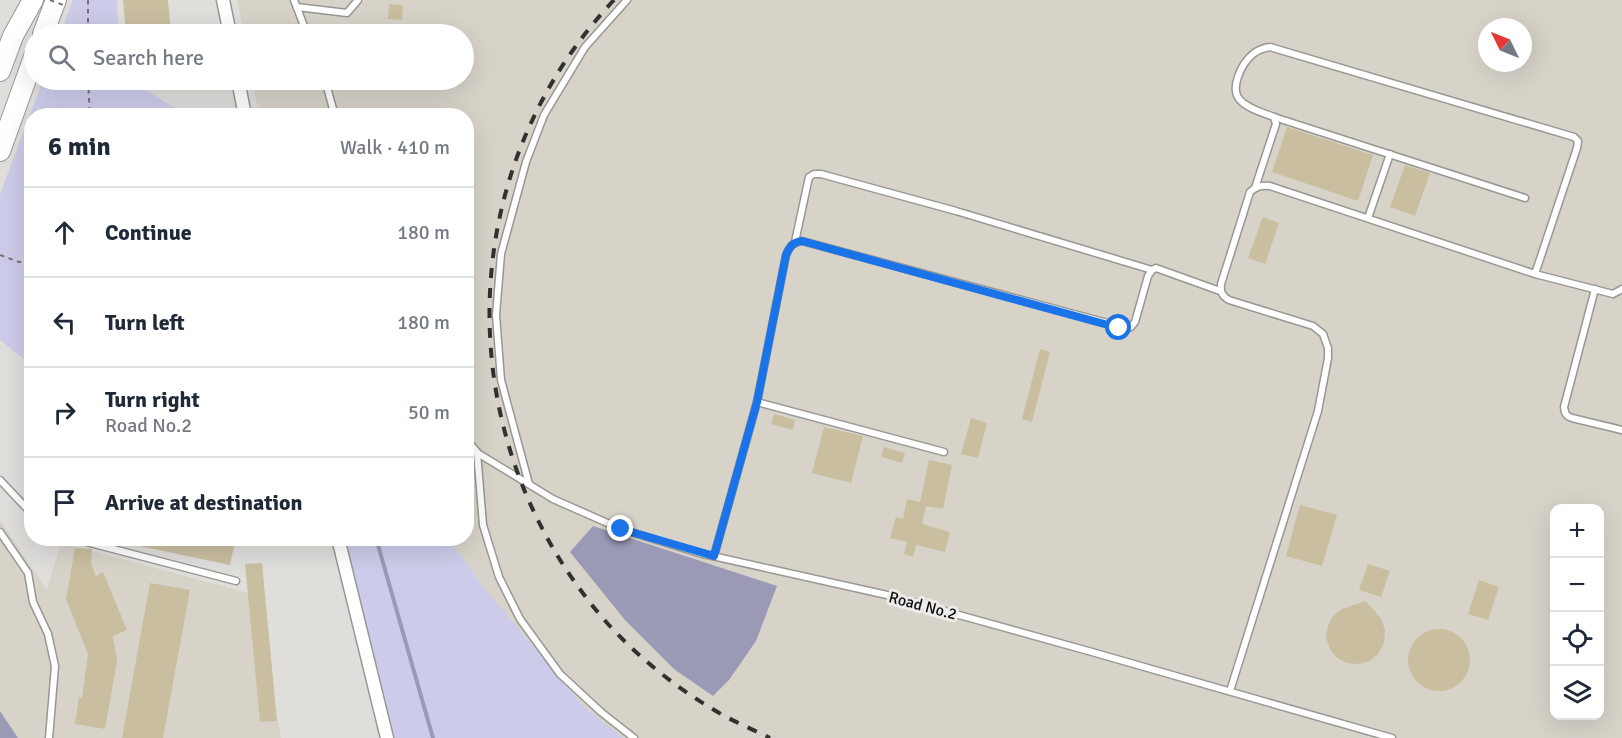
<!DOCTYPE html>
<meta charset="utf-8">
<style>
:root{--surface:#fff;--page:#f2f2f3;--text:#1f2937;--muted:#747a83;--line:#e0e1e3}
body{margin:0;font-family:Signika,sans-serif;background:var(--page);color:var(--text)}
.controls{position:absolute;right:18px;bottom:18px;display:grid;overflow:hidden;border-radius:12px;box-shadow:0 6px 24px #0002}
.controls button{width:54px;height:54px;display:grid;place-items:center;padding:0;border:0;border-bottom:2px solid var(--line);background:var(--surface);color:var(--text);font:30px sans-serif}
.compass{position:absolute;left:1478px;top:18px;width:54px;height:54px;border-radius:50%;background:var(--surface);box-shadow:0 6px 24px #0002;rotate:313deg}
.stop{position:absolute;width:18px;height:18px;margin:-14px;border:4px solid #1a73e8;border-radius:50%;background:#fff}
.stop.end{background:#1a73e8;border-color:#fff;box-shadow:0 2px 6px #0008}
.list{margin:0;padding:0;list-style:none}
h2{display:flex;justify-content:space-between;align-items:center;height:78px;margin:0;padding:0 24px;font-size:26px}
h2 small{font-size:20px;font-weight:400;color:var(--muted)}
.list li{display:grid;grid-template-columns:39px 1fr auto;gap:18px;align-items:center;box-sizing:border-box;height:90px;padding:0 24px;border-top:2px solid var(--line)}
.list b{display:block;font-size:22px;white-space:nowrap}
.list p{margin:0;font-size:20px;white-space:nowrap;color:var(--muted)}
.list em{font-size:20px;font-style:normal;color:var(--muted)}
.icon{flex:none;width:33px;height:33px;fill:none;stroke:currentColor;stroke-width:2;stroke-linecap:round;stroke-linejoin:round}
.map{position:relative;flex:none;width:1622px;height:738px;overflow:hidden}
.search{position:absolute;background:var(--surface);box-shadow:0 6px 24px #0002;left:24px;top:24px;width:450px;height:66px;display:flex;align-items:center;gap:15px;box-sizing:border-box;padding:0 21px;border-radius:33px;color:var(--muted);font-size:22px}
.panel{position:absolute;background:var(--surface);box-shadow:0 6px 24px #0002;left:24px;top:108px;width:450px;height:438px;border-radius:24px}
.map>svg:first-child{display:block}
</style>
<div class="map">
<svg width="1622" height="738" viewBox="0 0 1622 738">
<rect width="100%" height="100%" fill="#e0dedb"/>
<!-- built -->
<g fill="#d7d3c9" fill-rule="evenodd">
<path d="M237,0H1622V738H623L582,705L484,587L449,539L466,538V116L259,115L252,80H464V34H244ZM1487,27H1523V63H1487ZM1554,508H1600V716H1554Z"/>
<path d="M0,520L47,590L61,543L253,594L281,738H18L0,711Z"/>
</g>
<!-- green -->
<g fill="#ccccea">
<path d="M73,0H117L119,34H60Z"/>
<path d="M43,80H135L142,88L177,109L178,115L32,116L31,365L0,340V194Z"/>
<path d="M338,539H449L484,587L582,705L623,738H386Z"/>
</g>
<!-- water -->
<g fill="#9a99b6">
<path d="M593,526L777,586L756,641L729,680L713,696L674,669L625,620L570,552Z"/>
<path d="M0,711L18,738H0Z"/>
</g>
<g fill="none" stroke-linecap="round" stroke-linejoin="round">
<!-- stream -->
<path stroke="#9a99b6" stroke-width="4" d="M376,538L433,738"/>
</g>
<!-- building -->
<g fill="#c9bea0">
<path d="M123,0H168L171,34H126Z"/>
<path d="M389,4L403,5L402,20L388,19Z"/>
<path d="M1287,127L1373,155L1358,201L1272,172Z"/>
<path d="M1405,165L1430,173L1415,216L1390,207Z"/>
<path d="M1263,217L1279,223L1265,264L1248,258Z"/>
<path d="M1040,349L1050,352L1032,422L1022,419Z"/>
<path d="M774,414L795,420L793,430L771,424Z"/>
<path d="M971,418L987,423L978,458L961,454Z"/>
<path d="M824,427L863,436L851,483L812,473Z"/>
<path d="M884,447L905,453L902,463L881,457Z"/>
<path d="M929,460L952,465L943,509L926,506L922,524L950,532L945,552L916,545L913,557L904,554L907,542L890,538L896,517L903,519L907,499L920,502Z"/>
<path d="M1300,505L1337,515L1322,566L1286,556Z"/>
<path d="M125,538H233L232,542H235L230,565L125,543Z"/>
<path d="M75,548L92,549L91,564L96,576L103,572L127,630L113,636L117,661L105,729L75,724L79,697L82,698L88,654L66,599Z"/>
<path d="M262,563L277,721L260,722L245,564Z"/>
<path d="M1368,564L1390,571L1381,597L1359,590Z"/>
<path d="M1479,580L1499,587L1488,620L1468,614Z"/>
<path d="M150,583L190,590L163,738H122Z"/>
<path d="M1366,601L1382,620L1385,631L1384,643L1379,653L1370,661L1359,664L1347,663L1337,658L1330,649L1326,638L1328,626L1333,616L1342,609Z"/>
<circle cx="1439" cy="660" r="31"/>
</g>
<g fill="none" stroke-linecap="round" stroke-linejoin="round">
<!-- service casing -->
<g stroke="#989793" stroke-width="9">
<g id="service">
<path d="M294,0L307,34"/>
<path d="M297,7L347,13L358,0"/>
<path d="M325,80L335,116"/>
<path d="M1274,117L1525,198"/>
<path d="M1255,188L1276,124L1274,117C1264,113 1248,109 1240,100C1229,88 1242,63 1253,54C1258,50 1263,48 1270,47L1574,137L1578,141L1577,148L1535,274"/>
<path d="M1368,218L1390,154"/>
<path d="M795,242L809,177L814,174H821L956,211L1152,270"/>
<path d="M1595,289L1564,407C1565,414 1566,416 1572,418L1622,430"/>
<path d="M757,402L944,452"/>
<path d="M466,439L477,452L483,525L499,577L520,619L560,674L601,712L634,738"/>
<path d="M466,446L553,499L621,529L699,553L887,595L1092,652L1392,738"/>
<path d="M0,480L32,514"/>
<path d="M529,484L501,380L496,315L501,254L526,162L544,115L585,47L627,0"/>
<path d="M0,532L28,573L33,602L48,634L55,666L49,738"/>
<path d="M71,538L236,581"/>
<path d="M714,556L757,402L786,255C790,246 793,242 802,241L1126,328L1131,327L1135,322L1148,276L1152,270L1156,268L1220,291"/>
<path d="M1230,691L1318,411L1328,358V348L1323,334L1313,326L1229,300C1222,296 1220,292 1221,284L1250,192C1257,186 1261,185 1270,186L1535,274L1613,294L1622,289"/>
</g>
</g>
<!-- minor casing -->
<g stroke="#989793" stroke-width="15">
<g id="minor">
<path d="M223,0L230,34"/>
<path d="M238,80L245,116"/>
<path d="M338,538L387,738"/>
</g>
</g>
<!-- primary casing -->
<g stroke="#989793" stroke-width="22">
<g id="primary">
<path d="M43,34L56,0"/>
<path d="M0,151L34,57"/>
</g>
</g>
<!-- trunk casing -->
<g stroke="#989793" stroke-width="22">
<path id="trunk" d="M0,71L13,36L33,0"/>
</g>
<!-- path -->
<g stroke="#767573" stroke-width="2" stroke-dasharray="4.5 4.5" stroke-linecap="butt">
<path d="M88,0V34"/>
<path d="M88,80L90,116"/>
<path d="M0,255L19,262H32"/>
</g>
<!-- service -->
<use href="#service" stroke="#fff" stroke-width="6"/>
<!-- minor -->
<use href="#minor" stroke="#fff" stroke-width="12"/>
<!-- primary -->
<use href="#primary" stroke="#fff" stroke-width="20"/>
<!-- trunk -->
<use href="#trunk" stroke="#fff" stroke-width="20"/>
<!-- rail -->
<path stroke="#333130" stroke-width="4" stroke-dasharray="10 10" stroke-linecap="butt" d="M614,0C449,175 449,445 608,624C640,659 679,690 721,714C737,723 754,730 770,738"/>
<!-- path-bridge -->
<path stroke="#767573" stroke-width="2" stroke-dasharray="4.5 4.5" stroke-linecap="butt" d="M50,0L66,6"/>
</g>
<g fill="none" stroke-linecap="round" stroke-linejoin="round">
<!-- route -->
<path stroke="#1a73e8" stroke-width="8" d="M621,529L714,556L757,402L786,255C790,246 793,242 802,241L1119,328"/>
</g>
<g text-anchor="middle" stroke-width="6" stroke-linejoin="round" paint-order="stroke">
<!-- street labels -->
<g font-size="16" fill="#0d0c0b" stroke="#edece8">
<text transform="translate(923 605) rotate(15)" y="6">Road No.2</text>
</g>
</g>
</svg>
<div class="controls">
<button>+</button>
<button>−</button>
<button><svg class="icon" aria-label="locate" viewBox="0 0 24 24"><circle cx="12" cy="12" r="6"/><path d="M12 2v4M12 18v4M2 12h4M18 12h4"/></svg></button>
<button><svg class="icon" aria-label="layers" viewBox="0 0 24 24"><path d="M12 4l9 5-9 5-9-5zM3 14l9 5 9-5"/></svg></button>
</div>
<svg class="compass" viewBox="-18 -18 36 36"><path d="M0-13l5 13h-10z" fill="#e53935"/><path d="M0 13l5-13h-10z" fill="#747a83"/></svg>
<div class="stop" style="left:1119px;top:328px"></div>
<div class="stop end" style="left:621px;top:529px"></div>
<div class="search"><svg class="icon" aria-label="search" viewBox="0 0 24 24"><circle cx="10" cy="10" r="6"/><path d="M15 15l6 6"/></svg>Search here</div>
<section class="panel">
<h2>6 min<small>Walk · 410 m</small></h2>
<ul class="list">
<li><svg class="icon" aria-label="ahead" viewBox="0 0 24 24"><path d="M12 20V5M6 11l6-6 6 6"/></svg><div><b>Continue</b></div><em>180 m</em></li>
<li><svg class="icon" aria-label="left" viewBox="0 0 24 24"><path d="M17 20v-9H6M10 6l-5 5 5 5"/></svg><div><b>Turn left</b></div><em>180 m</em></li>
<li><svg class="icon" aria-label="right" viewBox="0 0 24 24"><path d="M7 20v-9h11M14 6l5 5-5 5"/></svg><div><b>Turn right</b><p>Road No.2</p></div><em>50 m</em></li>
<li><svg class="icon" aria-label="arrive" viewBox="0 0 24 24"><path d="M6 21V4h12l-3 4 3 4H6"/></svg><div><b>Arrive at destination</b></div></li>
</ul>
</section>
</div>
